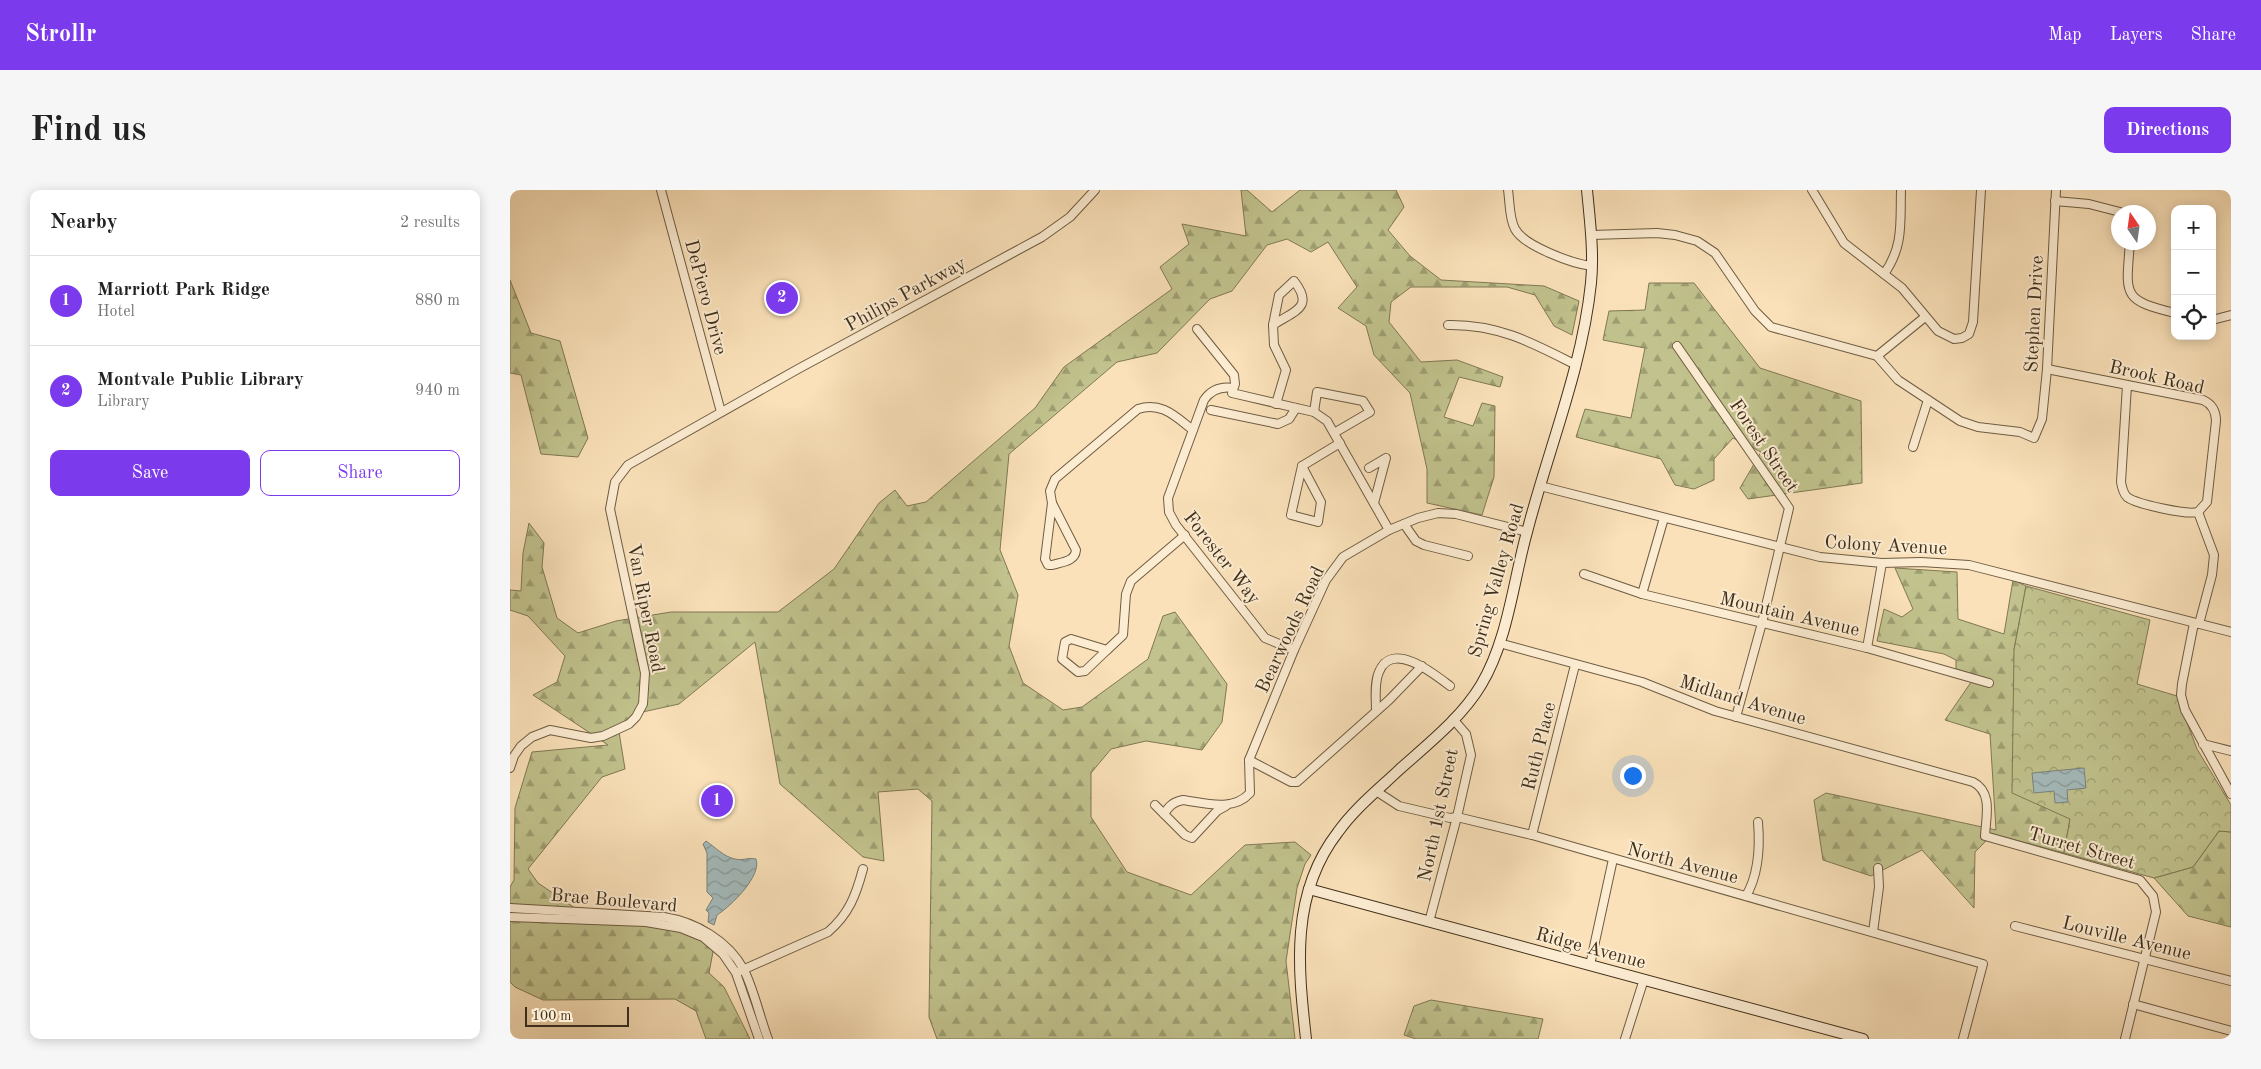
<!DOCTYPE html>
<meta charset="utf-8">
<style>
:root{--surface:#fff;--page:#f6f6f6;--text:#222;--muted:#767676;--line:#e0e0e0;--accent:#7c3aed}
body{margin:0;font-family:"Old Standard TT",serif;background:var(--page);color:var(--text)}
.controls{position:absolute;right:15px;top:15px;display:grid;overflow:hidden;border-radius:10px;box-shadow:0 2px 12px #0003}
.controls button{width:45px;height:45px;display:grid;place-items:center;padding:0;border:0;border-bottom:1px solid var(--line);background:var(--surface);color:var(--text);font:25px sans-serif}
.compass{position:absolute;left:1601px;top:15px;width:45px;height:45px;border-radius:50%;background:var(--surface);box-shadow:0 2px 12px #0003;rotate:347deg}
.scale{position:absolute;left:15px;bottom:12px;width:104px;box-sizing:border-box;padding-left:5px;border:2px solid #402f1a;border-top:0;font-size:14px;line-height:18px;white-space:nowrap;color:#402f1a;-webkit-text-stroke:4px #fcecd2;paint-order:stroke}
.you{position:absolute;left:1122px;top:585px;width:18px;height:18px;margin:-12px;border:4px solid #fff;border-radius:50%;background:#1a73e8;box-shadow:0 0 0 8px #1a73e833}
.badge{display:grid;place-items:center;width:32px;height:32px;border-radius:50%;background:var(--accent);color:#fff;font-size:16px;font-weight:700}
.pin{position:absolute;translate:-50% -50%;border:2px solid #fff;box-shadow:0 1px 5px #0006}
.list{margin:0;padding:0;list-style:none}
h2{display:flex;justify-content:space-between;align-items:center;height:65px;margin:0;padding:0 20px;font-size:21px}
h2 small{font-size:16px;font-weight:400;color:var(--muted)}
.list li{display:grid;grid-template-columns:32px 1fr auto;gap:15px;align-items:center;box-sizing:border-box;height:90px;padding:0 20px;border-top:1px solid var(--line)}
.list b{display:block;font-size:19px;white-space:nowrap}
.list p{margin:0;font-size:16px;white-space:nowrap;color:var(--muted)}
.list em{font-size:16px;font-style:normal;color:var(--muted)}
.actions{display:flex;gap:10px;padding:15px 20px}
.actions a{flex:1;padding:11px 0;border:1px solid var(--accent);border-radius:10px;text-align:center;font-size:18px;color:var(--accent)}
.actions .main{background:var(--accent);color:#fff}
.icon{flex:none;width:28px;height:28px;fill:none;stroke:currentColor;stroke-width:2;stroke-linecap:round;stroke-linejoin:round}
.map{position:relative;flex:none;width:1721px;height:849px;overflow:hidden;border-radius:10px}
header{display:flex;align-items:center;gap:30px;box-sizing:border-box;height:70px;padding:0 25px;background:var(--accent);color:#fff}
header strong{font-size:24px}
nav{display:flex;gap:28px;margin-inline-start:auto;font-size:18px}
.intro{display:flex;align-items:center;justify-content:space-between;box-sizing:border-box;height:120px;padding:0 30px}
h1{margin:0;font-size:35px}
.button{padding:12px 22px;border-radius:10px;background:var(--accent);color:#fff;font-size:18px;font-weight:700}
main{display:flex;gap:30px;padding:0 30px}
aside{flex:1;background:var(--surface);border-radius:10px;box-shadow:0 2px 12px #0003}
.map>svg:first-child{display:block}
</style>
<header>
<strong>Strollr</strong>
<nav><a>Map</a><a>Layers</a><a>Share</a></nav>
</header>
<div class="intro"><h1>Find us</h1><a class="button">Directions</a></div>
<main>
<aside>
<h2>Nearby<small>2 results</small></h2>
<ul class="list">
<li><span class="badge">1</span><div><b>Marriott Park Ridge</b><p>Hotel</p></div><em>880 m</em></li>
<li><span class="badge">2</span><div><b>Montvale Public Library</b><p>Library</p></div><em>940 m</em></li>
</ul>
<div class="actions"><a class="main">Save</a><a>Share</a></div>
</aside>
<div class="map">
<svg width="1721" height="849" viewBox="0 0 1721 849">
<defs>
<pattern id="forest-firs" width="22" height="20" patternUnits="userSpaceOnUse" patternTransform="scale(1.25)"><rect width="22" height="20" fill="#c1c28d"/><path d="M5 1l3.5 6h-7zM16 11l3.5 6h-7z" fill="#9e9e72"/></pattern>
<pattern id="park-crowns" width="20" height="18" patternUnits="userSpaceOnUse" patternTransform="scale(1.25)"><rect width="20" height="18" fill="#c1c28d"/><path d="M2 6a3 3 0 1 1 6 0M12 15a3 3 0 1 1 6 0" fill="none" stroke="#9e9e72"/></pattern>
<pattern id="water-waves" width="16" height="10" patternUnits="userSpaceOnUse" patternTransform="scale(1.25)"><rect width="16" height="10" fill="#a4babb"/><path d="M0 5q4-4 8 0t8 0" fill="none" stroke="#879897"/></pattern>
</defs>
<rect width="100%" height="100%" fill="#fae1b9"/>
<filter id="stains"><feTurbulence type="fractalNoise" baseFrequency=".004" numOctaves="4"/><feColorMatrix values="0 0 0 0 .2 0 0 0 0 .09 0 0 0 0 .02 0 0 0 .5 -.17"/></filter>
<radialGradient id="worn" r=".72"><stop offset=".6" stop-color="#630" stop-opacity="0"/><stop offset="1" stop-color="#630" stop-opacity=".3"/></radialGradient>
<!-- forest -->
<g fill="url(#forest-firs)" stroke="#807854">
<path d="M731,0H737L762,22L790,0H886L894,17L878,40L900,66L931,90L1034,96L1069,111L1062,145L1044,136L1025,105L997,97H901L881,112L879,132L911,172L947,170L993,187L990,197L949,187L934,227L963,236L972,213L985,216L984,287L972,325L917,313V279L900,203L864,165L856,136L828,118L847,97L818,52L801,62L777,49L757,55L722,101L700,109L647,163L607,172L499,264L490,360L508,405L499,456L513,493L553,520L572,517L638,469L653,426L665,422L717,494L712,532L692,560L636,551L601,559L581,583V627L617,682L681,705L735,655L785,652L801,665L795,674L787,698L776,771L785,849H427L419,827L422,611L408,599L368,602L374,671L353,667L270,594L245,452L169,514L128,523L109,542L115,579L92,587L18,679L28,693L81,729L177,737L205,751L199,783L214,797L240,849H196L186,821L165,809L33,810L5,797L0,792V697L4,690L5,618L22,562L98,555L23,505L47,492L55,466L18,426L0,420V400L11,401L13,363L19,333L34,353L32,377L47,428L68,443L106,431L161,422H268L324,379L369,313L385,300L397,316L416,312L525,218L554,177L662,99L650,77L679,54L672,34L736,46Z"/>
<path d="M0,90L21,143L50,151L78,248L68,267L31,264L11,185L0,183Z"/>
<path d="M1139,93H1184L1250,178L1351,211L1352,293L1238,309L1230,298L1251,262L1223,248L1204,269V290L1184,299L1165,295L1151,269L1066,247L1075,219L1121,228L1135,158L1093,150L1099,121L1135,120Z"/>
<path d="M1385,378L1447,382L1448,429L1494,444L1503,390L1516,396L1504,460L1560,629L1554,663L1483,644L1465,662L1464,718L1412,660L1361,686L1313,670L1304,610L1316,603L1486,640L1480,544L1435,530L1466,485L1446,479V470L1434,464L1367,451L1374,419L1392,427L1403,419Z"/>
<path d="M1709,641L1721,642V737L1678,726L1644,688L1683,677Z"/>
<path d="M921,810L1033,829L1028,849H906L894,845L904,816Z"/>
</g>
<!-- park -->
<path fill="url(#park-crowns)" stroke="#807854" d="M1516,396L1640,430L1627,494L1667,506L1687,559L1721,615V642L1709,641L1683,677L1644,688L1554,663L1560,629L1502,603L1504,460Z"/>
<!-- water -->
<g fill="url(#water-waves)" stroke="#7c827b">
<path d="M1574,578L1576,598L1557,600L1558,612L1545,613L1544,601L1524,603L1522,583Z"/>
<path d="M196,651C205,657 214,667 225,669C232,671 239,667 246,669C252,686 221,716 207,725L204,735L198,732L199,723L196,720L203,708L197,702V663L193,654Z"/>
</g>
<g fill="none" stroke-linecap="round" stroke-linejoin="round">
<!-- street casing -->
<g stroke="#6e5c42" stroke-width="10">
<g id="street">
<path d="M151,0L211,222"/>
<path d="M998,0C1000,13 999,28 1005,39C1014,56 1063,74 1082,76"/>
<path d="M1302,0L1334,53L1392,98L1428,141L1444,149L1452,148L1459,144L1463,132L1471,0"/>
<path d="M1545,11L1579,14L1610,22"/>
<path d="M1081,45L1147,43L1165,45L1187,51L1205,63L1245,121L1261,137L1367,166L1388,190L1450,231L1468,237L1510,242L1524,248L1532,229L1537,179L1546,0"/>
<path d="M1620,52C1616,105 1611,110 1665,123"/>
<path d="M1374,84C1394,56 1390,32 1391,0"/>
<path d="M784,91C805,118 784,121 763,135L769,105Z"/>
<path d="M1702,130L1721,125"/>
<path d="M763,135L764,155L776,180L766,214"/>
<path d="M938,135C988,134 1023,153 1066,175"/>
<path d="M687,139L724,185L725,194L722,203L804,222L817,231L879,340"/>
<path d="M1167,156L1279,318L1252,433L1226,527"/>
<path d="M1367,166L1415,127"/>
<path d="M1537,179L1693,210C1702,214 1706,221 1706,231L1697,312L1688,322C1676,325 1626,314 1617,307C1613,303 1612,298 1611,292L1617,195"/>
<path d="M723,198C710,196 701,200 694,210L658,308L659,322L666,335L755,448L784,460"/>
<path d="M701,220L768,234L779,229L786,218"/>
<path d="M804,222L807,202L853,211L860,222L824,243"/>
<path d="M1403,257L1418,210"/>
<path d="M792,276L811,312L808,332L781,325Z"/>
<path d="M792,276L830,253"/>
<path d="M859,278L876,268L864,313"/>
<path d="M1030,296L1310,367L1372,373L1411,372L1459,375L1721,442"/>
<path d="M542,313L540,301L545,289L628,219C651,211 666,227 683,240"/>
<path d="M542,313L566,360C565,372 551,372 542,375H538L535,369Z"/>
<path d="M1688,322L1704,365L1702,385L1689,434"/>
<path d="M894,334L906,351L914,355L958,366"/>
<path d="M1074,384L1132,404L1357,458L1479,493"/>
<path d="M1132,404L1154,328"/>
<path d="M1684,433L1672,494L1671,505L1675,520L1721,604"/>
<path d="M561,449L597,460L575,481L568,482L552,469L555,452Z"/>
<path d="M989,453L1132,492L1205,521L1463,592C1483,602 1476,627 1475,646L1630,690L1643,706L1646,722L1615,849"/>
<path d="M1357,458L1372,373"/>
<path d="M597,460L613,445L616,404L621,391L675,345"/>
<path d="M866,521C866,510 864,493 869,482C882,450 923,483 940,496"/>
<path d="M1693,554L1721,561"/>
<path d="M739,570L781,592H787L879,510L912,476"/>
<path d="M0,578L4,566L11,556L22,547L40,540L81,548L93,546L119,534L126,527L133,514L135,483L100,319L105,292L118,275L288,179L532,47L560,27L585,0"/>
<path d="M866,601L889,616L940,628L947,627L1022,645L1473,774L1453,849"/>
<path d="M645,615L675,645L682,648L707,621L716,616"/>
<path d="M654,624C659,616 663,612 673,610C695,613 723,622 740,603L739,570L784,460L816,390L833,367L879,340L908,328L928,323L946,324L1017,342"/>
<path d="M1022,645L1065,475"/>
<path d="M1236,706C1249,684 1250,656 1248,632"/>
<path d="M0,718L154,727C185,732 218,750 234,780C244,800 250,828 258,849"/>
<path d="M0,727L136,732L171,738L193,747L213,764L226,783L249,849"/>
<path d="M919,732L947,627L961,565L956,544L943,529"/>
<path d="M1505,736L1721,791"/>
<path d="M1363,742L1369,697L1368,678"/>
<path d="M1080,775L1103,669"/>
<path d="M230,781L318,742C339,724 346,705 353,679"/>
<path d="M1623,814L1721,841"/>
<path d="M1115,849L1134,789"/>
</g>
</g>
<!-- secondary casing -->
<g stroke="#402f1a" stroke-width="12">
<g id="secondary">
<path d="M799,699L1353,849"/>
<path d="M796,849C788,777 780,704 828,642C845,618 869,599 890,579C918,554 952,527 971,495C998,450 1003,392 1017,342C1038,260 1072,179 1081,93C1084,63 1080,31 1077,0"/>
</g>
</g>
<!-- street -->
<use href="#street" stroke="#fcecd2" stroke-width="8"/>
<!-- secondary -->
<use href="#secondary" stroke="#fcecd2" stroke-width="10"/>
</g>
<g text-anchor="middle" stroke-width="4" stroke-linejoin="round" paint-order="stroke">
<!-- street labels -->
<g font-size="19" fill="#402f1a" stroke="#fcecd2">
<text transform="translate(395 103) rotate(-29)" y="7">Philips Parkway</text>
<text transform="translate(197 107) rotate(75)" y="7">DePiero Drive</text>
<text transform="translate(1523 124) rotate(-87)" y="7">Stephen Drive</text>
<text transform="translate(1647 186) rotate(13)" y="7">Brook Road</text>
<text transform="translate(1255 255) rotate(56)" y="7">Forest Street</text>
<text transform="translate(1376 354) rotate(3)" y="7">Colony Avenue</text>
<text transform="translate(713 367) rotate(52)" y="7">Forester Way</text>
<text transform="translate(985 390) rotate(-74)" y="7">Spring Valley Road</text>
<text transform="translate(137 418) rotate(79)" y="7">Van Riper Road</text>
<text transform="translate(1280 423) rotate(13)" y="7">Mountain Avenue</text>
<text transform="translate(779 439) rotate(-65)" y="7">Bearwoods Road</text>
<text transform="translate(1233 509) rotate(17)" y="7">Midland Avenue</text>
<text transform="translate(1028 556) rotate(-76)" y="7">Ruth Place</text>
<text transform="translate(927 625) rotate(-78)" y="7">North 1st Street</text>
<text transform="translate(1572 657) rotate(16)" y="7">Turret Street</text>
<text transform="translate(1173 672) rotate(15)" y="7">North Avenue</text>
<text transform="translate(104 709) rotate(5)" y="7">Brae Boulevard</text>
<text transform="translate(1617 747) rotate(14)" y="7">Louville Avenue</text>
<text transform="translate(1081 757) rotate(15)" y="7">Ridge Avenue</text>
</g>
</g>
<rect width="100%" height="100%" filter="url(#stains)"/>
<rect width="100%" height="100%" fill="url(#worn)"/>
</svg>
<div class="controls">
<button>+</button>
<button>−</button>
<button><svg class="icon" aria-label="locate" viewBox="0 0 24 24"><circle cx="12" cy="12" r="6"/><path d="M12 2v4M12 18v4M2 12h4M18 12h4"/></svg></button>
</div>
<svg class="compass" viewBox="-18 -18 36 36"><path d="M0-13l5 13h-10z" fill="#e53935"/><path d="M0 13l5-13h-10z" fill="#767676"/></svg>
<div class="scale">100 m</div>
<div class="you"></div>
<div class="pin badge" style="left:207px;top:611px">1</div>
<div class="pin badge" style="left:272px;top:108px">2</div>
</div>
</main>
